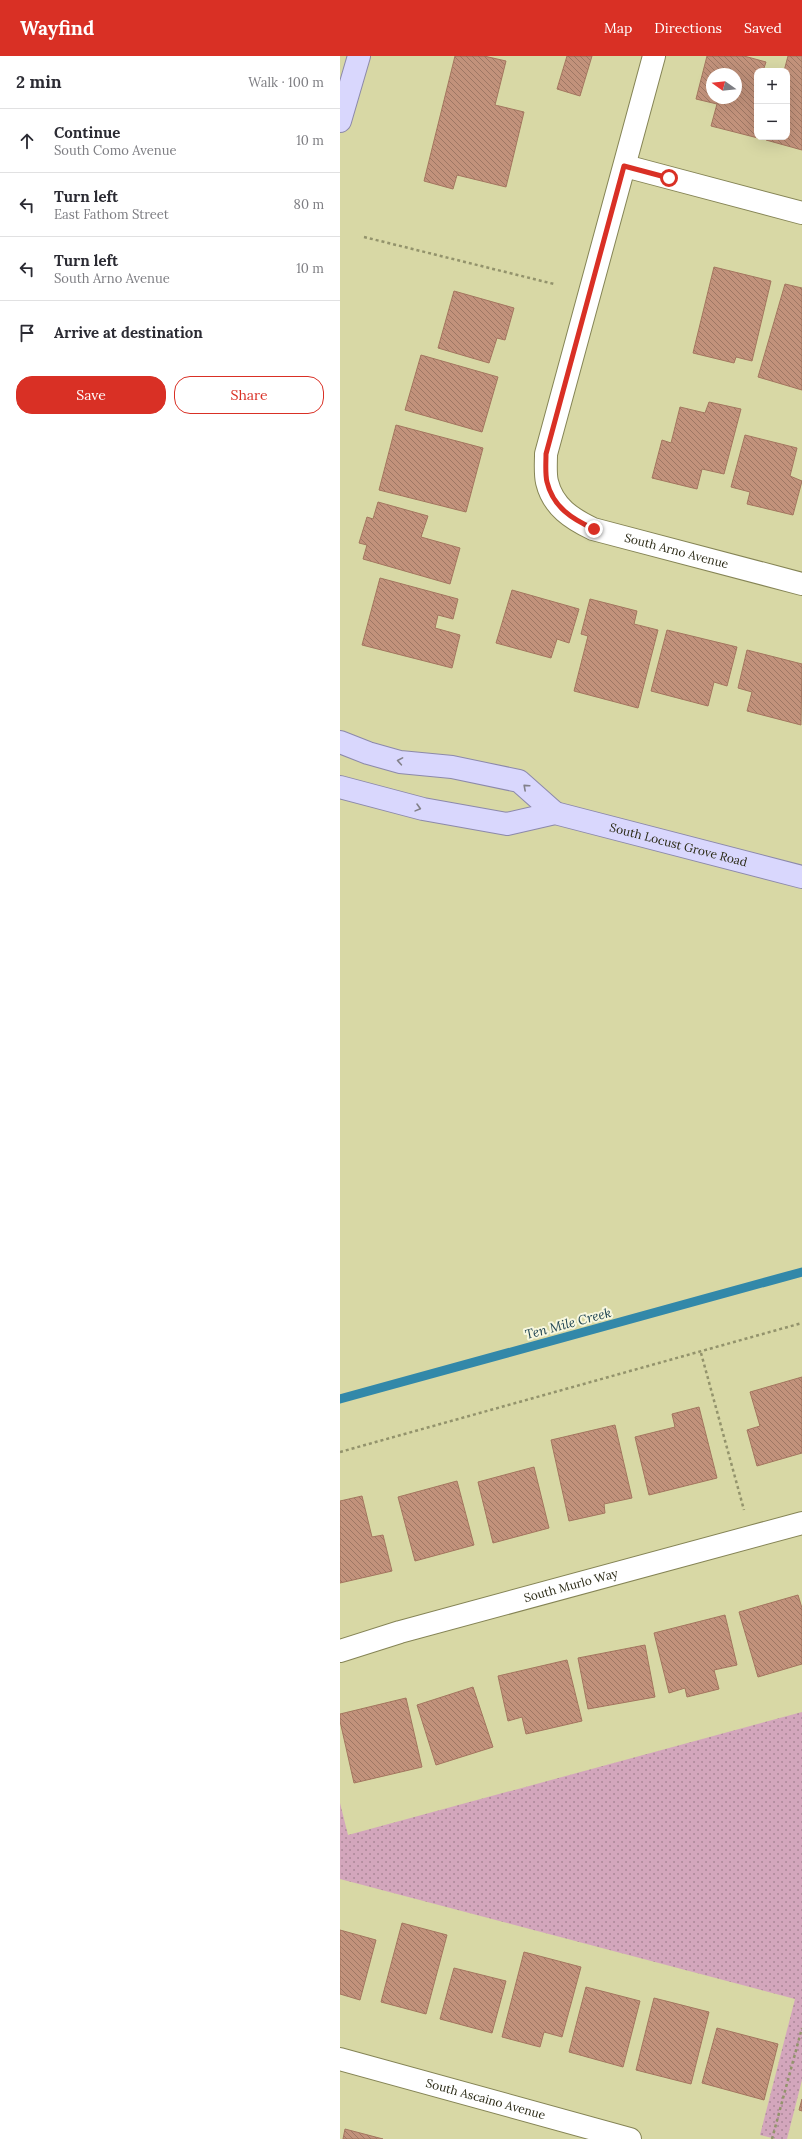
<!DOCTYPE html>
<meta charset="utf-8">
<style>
:root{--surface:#fff;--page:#f2f2f3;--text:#2b2b33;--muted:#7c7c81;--line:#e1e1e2;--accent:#d93025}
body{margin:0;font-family:Lora,serif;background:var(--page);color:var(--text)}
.controls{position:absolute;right:12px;top:12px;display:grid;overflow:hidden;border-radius:8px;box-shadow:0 4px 16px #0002}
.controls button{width:36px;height:36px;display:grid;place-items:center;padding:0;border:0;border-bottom:1px solid var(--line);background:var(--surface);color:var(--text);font:20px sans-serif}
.compass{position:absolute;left:366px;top:12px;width:36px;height:36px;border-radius:50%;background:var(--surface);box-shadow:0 4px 16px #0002;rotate:285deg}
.stop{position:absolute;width:12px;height:12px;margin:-9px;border:3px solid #d93025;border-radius:50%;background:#fff}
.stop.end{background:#d93025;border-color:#fff;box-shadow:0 1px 4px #0008}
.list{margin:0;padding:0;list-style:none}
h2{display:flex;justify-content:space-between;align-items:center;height:52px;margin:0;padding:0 16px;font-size:17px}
h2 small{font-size:13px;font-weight:400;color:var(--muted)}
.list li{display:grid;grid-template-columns:26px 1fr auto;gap:12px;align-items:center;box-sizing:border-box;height:64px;padding:0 16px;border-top:1px solid var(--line)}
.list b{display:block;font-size:15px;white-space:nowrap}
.list p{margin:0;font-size:13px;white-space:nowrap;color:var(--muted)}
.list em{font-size:13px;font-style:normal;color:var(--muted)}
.actions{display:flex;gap:8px;padding:12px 16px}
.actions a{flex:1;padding:9px 0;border:1px solid var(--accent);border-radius:16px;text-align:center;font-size:14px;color:var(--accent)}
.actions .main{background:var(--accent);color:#fff}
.icon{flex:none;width:22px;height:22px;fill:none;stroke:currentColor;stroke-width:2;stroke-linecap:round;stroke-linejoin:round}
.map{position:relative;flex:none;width:462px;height:2083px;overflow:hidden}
header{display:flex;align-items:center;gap:24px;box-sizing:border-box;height:56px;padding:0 20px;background:var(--accent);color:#fff}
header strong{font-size:19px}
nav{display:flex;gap:22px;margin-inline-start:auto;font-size:14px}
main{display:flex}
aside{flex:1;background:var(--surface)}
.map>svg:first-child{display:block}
</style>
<header>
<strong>Wayfind</strong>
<nav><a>Map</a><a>Directions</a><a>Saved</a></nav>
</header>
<main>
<aside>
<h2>2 min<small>Walk · 100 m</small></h2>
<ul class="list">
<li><svg class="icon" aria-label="ahead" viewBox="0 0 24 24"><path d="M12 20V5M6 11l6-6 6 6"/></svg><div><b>Continue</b><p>South Como Avenue</p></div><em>10 m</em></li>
<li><svg class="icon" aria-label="left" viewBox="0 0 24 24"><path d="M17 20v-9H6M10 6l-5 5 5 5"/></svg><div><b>Turn left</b><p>East Fathom Street</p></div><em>80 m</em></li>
<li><svg class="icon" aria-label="left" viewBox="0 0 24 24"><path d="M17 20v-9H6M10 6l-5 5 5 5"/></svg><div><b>Turn left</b><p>South Arno Avenue</p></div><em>10 m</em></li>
<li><svg class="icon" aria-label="arrive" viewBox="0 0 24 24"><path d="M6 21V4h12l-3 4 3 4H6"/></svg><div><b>Arrive at destination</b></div></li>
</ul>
<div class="actions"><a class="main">Save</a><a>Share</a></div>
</aside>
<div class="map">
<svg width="462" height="2083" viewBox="0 0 462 2083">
<defs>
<pattern id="park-dots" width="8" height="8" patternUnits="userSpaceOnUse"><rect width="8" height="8" fill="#d3a6bc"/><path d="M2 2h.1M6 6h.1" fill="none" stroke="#ab8798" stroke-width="1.8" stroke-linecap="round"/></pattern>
<pattern id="building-back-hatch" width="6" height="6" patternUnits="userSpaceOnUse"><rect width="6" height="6" fill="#c2927b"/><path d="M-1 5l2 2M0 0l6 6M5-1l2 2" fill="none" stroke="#9e7764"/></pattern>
</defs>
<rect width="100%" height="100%" fill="#d8d8a5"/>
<!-- park -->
<path fill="url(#park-dots)" d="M462,1656V2024L447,2083H436L420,2079L455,1943L0,1823V1747L8,1779Z"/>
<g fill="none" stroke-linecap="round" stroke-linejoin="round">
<!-- stream -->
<path stroke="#3288a9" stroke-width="9" d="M0,1343L462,1216"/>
</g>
<!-- building -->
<g fill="url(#building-back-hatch)" stroke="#a3765f" fill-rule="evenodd">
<path d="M115,0H144L166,5L155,49L184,56L166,131L117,119L113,133L84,125Z"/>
<path d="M227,0H252L240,40L217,33Z"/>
<path d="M367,0H404L426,6L423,15H417L418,82L371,70L377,48L356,43ZM372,18H396V42H372Z"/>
<path d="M448,0H462V94L426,84L427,81H447V15H444Z"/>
<path d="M374,211L431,225L412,305L396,301L394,307L353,297Z"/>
<path d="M445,228L462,232V334L418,321Z"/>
<path d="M114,235L174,252L165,284L157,282L149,307L98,292Z"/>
<path d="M81,299L158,321L142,376L65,354Z"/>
<path d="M369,346L401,353L384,418L362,413L357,433L312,422L322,384L331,387L340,351L365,357Z"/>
<path d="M56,369L143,392L126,456L39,434Z"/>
<path d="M405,379L457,392L450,420L462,425L453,459L407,448L410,436L391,431Z"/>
<path d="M38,446L88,460L81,481L120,492L110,528L23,503L27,489L19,487L27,461L33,463Z"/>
<path d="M40,522L118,543L113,563L98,559L95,572L120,579L112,612L22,589Z"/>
<path d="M172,534L239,553L229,587L217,583L211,602L156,587Z"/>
<path d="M250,543L297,555L294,568L318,574L298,652L234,635L248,580L241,578Z"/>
<path d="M327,574L397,591L387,630L374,626L368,650L311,635Z"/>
<path d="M407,594L462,608L461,669L407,655L412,636L398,632Z"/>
<path d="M462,1321V1397L417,1410L407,1374L420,1370L410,1336Z"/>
<path d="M359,1351L377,1422L309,1439L295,1381L335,1371L332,1358Z"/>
<path d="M275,1369L292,1442L264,1448L265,1457L229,1465L211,1384Z"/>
<path d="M194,1411L209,1472L153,1487L138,1426Z"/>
<path d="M117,1425L134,1489L75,1505L58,1441Z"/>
<path d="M22,1440L32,1481L43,1479L52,1515L0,1527V1445Z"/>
<path d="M458,1539L462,1552V1608L418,1621L399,1556Z"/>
<path d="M385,1559L397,1609L374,1614L379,1633L347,1641L345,1632L329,1637L314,1577Z"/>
<path d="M305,1589L315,1641L248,1653L238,1602Z"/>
<path d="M227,1604L242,1665L186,1678L182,1661L168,1665L158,1620Z"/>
<path d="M133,1631L153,1691L96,1709L77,1649Z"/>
<path d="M66,1642L82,1711L14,1727L0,1665V1658Z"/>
<path d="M62,1867L107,1879L86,1958L41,1946Z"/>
<path d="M0,1874L36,1884L20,1944L0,1938Z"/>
<path d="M184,1896L241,1911L222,1981L204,1976L200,1991L162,1981Z"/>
<path d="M114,1912L166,1925L152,1977L100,1963Z"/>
<path d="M246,1931L300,1945L283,2011L229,1996Z"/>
<path d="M314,1942L369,1956L351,2028L296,2014Z"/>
<path d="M377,1972L438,1988L424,2044L362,2027Z"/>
<path d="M462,2043V2055L459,2054Z"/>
<path d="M5,2073L43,2083H3Z"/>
</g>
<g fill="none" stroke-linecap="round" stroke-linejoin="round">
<!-- minor casing -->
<g stroke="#858455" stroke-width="24">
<g id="minor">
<path id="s1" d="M314,0L206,398C206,407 205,418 207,426C213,451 232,463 253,473L462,528"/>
<path d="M285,110L462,157"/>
<path id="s2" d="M0,1595L60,1576L462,1467"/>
<path id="s3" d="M0,2003L290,2083"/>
</g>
</g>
<!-- major casing -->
<g stroke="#8c89aa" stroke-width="24">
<g id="major">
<path d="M0,65L19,0"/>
<path d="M0,686L28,697L60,706L112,711L179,725L215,757"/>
<path id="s4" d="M0,731L83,753L167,768L215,757L462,821"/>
</g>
</g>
<!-- path -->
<g stroke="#93936c" stroke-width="2.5" stroke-dasharray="3 3" stroke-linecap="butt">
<path d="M24,181L214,228"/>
<path d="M361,1297L404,1454"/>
<path d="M0,1396L462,1267"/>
<path d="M432,2083L462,1972"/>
</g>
<!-- minor -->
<use href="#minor" stroke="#fff" stroke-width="22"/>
<!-- major -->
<use href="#major" stroke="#d9d7fd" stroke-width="22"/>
</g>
<!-- one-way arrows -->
<defs><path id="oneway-chevron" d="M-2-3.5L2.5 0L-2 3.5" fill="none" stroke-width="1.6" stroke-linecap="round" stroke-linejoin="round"/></defs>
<g stroke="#828089">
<use href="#oneway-chevron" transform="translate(60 705) rotate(-170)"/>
<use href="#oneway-chevron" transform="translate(186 731) rotate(-138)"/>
<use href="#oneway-chevron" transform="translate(78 752) rotate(15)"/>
</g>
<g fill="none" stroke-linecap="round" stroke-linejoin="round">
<!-- route -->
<path stroke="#d93025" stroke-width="5" d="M254,473C232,463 213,451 207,426C205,418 206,407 206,398L284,110L329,122"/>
</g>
<g text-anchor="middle" stroke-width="4" stroke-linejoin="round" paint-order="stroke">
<!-- street labels -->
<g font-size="12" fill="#2a2915" stroke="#f7f7de">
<text dy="4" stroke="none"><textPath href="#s1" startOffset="595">South Arno Avenue</textPath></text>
<text dy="4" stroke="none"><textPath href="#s4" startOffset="348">South Locust Grove Road</textPath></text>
<text dy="4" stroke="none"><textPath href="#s2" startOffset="240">South Murlo Way</textPath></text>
<text dy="4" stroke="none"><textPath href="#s3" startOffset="151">South Ascaino Avenue</textPath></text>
</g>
<!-- water labels -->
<g font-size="13" font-style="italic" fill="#193f4e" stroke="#f7f7de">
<text transform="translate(228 1267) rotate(-15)" y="5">Ten Mile Creek</text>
</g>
</g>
</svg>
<div class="controls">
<button>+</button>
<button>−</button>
</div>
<svg class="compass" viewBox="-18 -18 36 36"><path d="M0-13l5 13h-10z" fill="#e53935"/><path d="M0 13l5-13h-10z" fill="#7c7c81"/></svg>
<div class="stop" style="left:329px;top:122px"></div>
<div class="stop end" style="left:254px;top:473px"></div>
</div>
</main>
